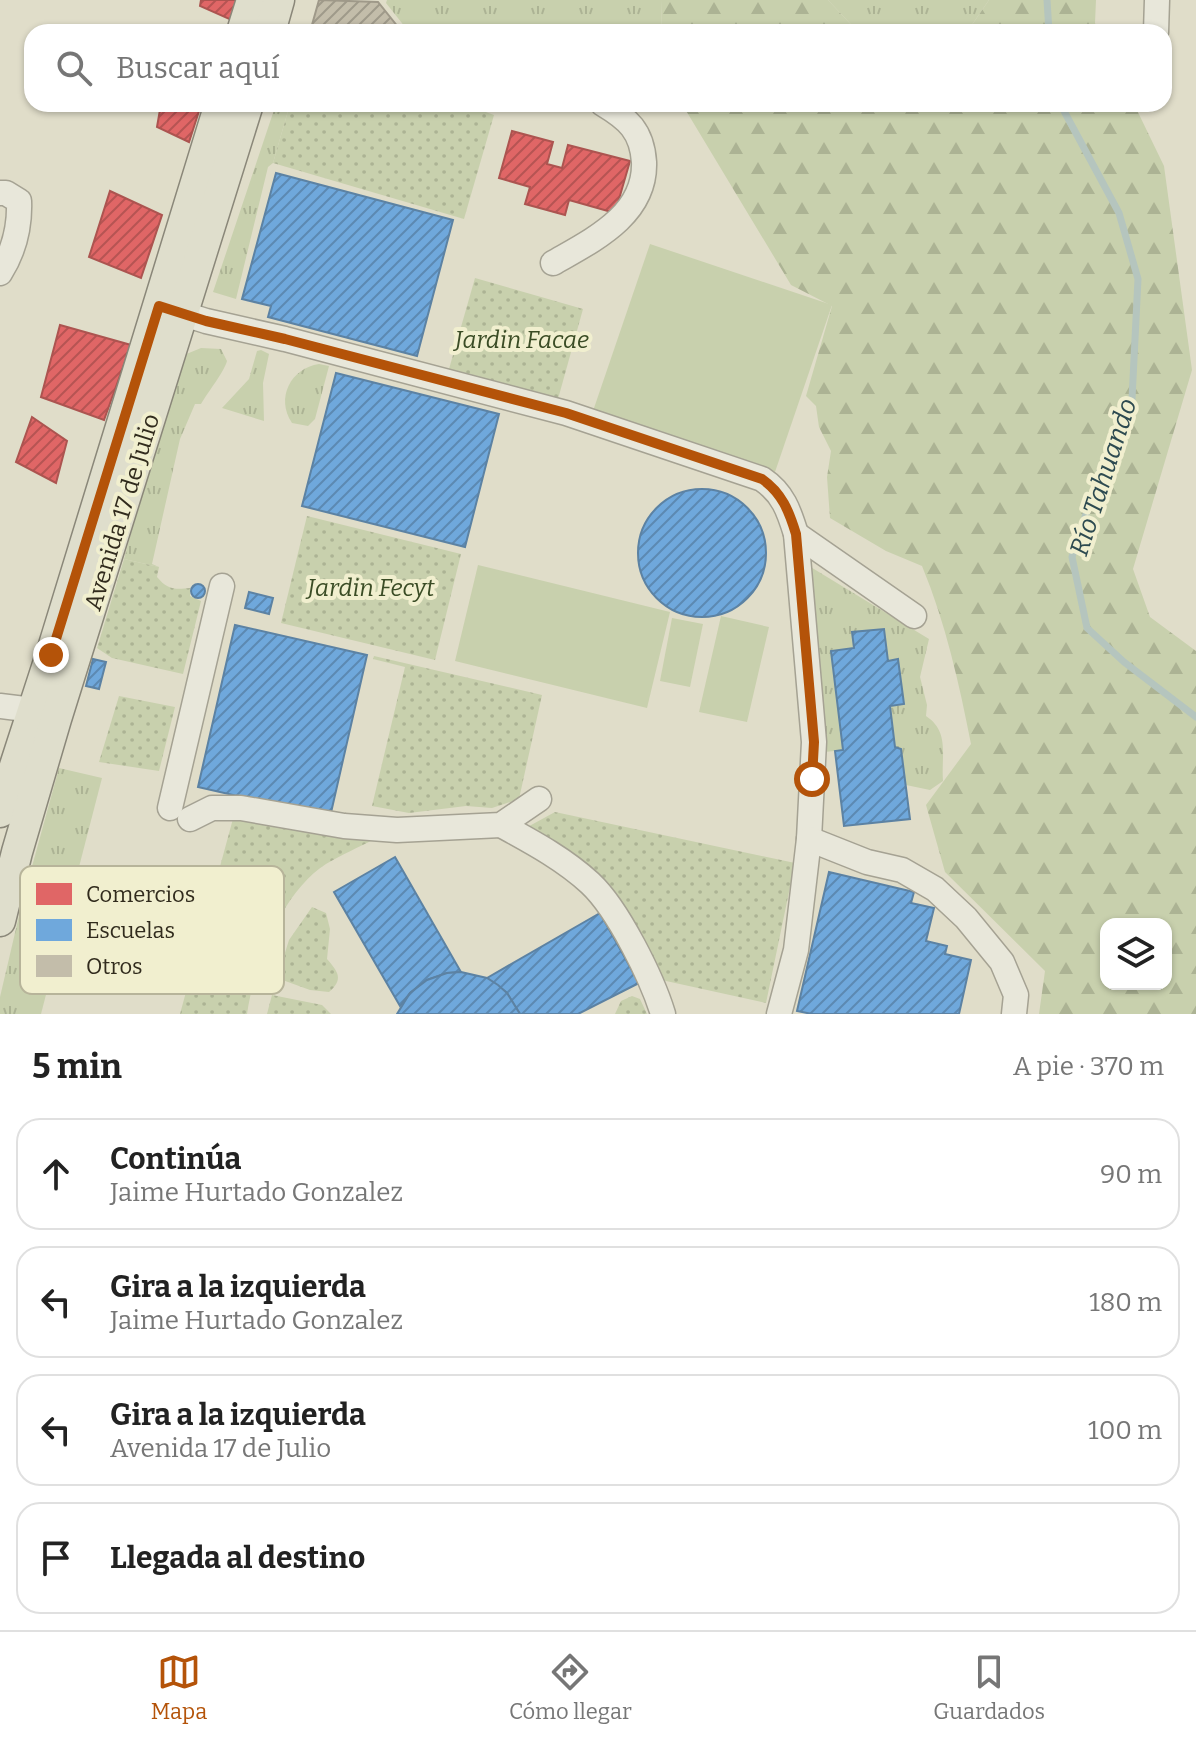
<!DOCTYPE html>
<html lang="es">
<meta charset="utf-8">
<style>
:root{--surface:#fff;--page:#f6f6f6;--text:#222;--muted:#767676;--line:#e0e0e0;--accent:#b45309}
body{margin:0;font-family:Bitter,serif;background:var(--page);color:var(--text)}
.controls{position:absolute;right:24px;bottom:24px;display:grid;overflow:hidden;border-radius:16px;box-shadow:0 2px 6px #0004}
.controls button{width:72px;height:72px;display:grid;place-items:center;padding:0;border:0;border-bottom:2px solid var(--line);background:var(--surface);color:var(--text);font:40px sans-serif}
.stop{position:absolute;width:24px;height:24px;margin:-18px;border:6px solid #b45309;border-radius:50%;background:#fff}
.stop.end{background:#b45309;border-color:#fff;box-shadow:0 2px 8px #0008}
.list{margin:0;padding:0;list-style:none}
h2{display:flex;justify-content:space-between;align-items:center;height:104px;margin:0;padding:0 32px;font-size:34px}
h2 small{font-size:26px;font-weight:400;color:var(--muted)}
.list li{display:grid;grid-template-columns:52px 1fr auto;gap:24px;align-items:center;box-sizing:border-box;height:112px;margin:0 16px 16px;padding:0 16px;border:2px solid var(--line);border-radius:24px}
.list b{display:block;font-size:30px;white-space:nowrap}
.list p{margin:0;font-size:26px;white-space:nowrap;color:var(--muted)}
.list em{font-size:26px;font-style:normal;color:var(--muted)}
.icon{flex:none;width:44px;height:44px;fill:none;stroke:currentColor;stroke-width:2;stroke-linecap:round;stroke-linejoin:round}
.map{position:relative;flex:none;width:1196px;height:1014px;overflow:hidden}
.search{position:absolute;background:var(--surface);box-shadow:0 2px 6px #0004;left:24px;right:24px;top:24px;height:88px;display:flex;align-items:center;gap:20px;box-sizing:border-box;padding:0 28px;border-radius:24px;color:var(--muted);font-size:30px}
.sheet{height:616px;background:var(--surface)}
nav{display:flex;justify-content:space-around;align-items:center;box-sizing:border-box;height:112px;border-top:2px solid var(--line);background:var(--surface);font-size:22px;color:var(--muted)}
nav a{display:grid;justify-items:center;gap:4px}
nav .on{color:var(--accent)}
.map>svg:first-child{display:block}
</style>
<div class="map">
<svg width="1196" height="1014" viewBox="0 0 1196 1014">
<defs>
<pattern id="grass-tufts" width="24" height="20" patternUnits="userSpaceOnUse" patternTransform="scale(2)"><rect width="24" height="20" fill="#c8d0ad"/><path d="M3 7l-1-3M5 7V3M7 7l1-3M15 17l-1-3M17 17v-4M19 17l1-3" fill="none" stroke="#acb394"/></pattern>
<pattern id="forest-firs" width="22" height="20" patternUnits="userSpaceOnUse" patternTransform="scale(2)"><rect width="22" height="20" fill="#c8d0ad"/><path d="M5 1l3.5 6h-7zM16 11l3.5 6h-7z" fill="#acb394"/></pattern>
<pattern id="garden-dots" width="8" height="8" patternUnits="userSpaceOnUse" patternTransform="scale(2)"><rect width="8" height="8" fill="#c8d0ad"/><path d="M2 2h.1M6 6h.1" fill="none" stroke="#acb394" stroke-width="1.8" stroke-linecap="round"/></pattern>
<pattern id="shops-hatch" width="6" height="6" patternUnits="userSpaceOnUse" patternTransform="scale(2)"><rect width="6" height="6" fill="#e06666"/><path d="M-1 1l2-2M0 6l6-6M5 7l2-2" fill="none" stroke="#b65453"/></pattern>
<pattern id="schools-hatch" width="6" height="6" patternUnits="userSpaceOnUse" patternTransform="scale(2)"><rect width="6" height="6" fill="#6fa8dc"/><path d="M-1 1l2-2M0 6l6-6M5 7l2-2" fill="none" stroke="#5c89b2"/></pattern>
<pattern id="building-hatch" width="6" height="6" patternUnits="userSpaceOnUse" patternTransform="scale(2)"><rect width="6" height="6" fill="#c3bdaa"/><path d="M-1 1l2-2M0 6l6-6M5 7l2-2" fill="none" stroke="#9f9a8a"/></pattern>
</defs>
<rect width="100%" height="100%" fill="#e0ddc9"/>
<!-- grass -->
<g fill="url(#grass-tufts)">
<path d="M387,0H662L661,32H409L386,3Z"/>
<path d="M828,0H989L967,32H858Z"/>
<path d="M276,104H290L273,163L268,167L236,299L213,292Z"/>
<path d="M201,348L221,349L227,361C224,372 208,392 201,404H195L180,439L152,564L159,567L124,559L169,392L184,355Z"/>
<path d="M261,350L269,354L263,383L264,421L222,408L249,379L257,351Z"/>
<path d="M319,364L329,366L315,419L308,426L292,423C275,398 291,368 319,364Z"/>
<path d="M809,566L929,639L920,677L927,705L926,716C950,732 941,755 943,781L930,790L906,785L901,749L895,747L890,706L904,704L898,660L888,661L884,629L852,632L854,648L831,651L843,750L825,752Z"/>
<path d="M59,768L102,778L41,1014H0V997L22,903Z"/>
</g>
<!-- forest -->
<g fill="url(#forest-firs)" fill-rule="evenodd">
<path d="M662,0H828L858,32H661Z"/>
<path d="M989,0H1096L1095,23L1099,32H967Z"/>
<path d="M682,104H1134L1164,166L1192,370L1133,569L1150,617L1196,651V1014H1039L1045,971L945,872L926,805L971,744C959,683 946,624 922,566L886,551L830,518L827,477L831,451L819,427L816,406L806,396L832,306L791,285ZM1106,924H1166V984H1106Z"/>
</g>
<!-- garden -->
<g fill="url(#garden-dots)">
<path d="M290,104H464L494,115L464,219L273,163Z"/>
<path d="M475,278L583,309L558,399L449,369Z"/>
<path d="M307,516L461,554L435,660L281,623Z"/>
<path d="M124,559L159,567L157,577C167,589 174,590 190,588V596L201,601L183,674L112,658L97,648Z"/>
<path d="M374,656L542,695L519,799L492,808L466,806L409,813L372,806L405,667L373,659Z"/>
<path d="M119,696L175,707L159,771L99,762Z"/>
<path d="M555,812L795,863L766,1003L657,979L644,953L522,830Z"/>
<path d="M234,815L375,839C359,847 341,855 326,864C282,892 254,965 247,1014H180Z"/>
<path d="M312,907L326,913L330,929L327,959C338,972 344,979 329,992L310,990L277,978L289,940Z"/>
<path d="M272,995L322,1005L331,1014H267Z"/>
<path d="M632,996L640,999L647,1014H615L621,1001Z"/>
</g>
<!-- pitch -->
<g fill="#c8d0ad">
<path d="M650,244L832,305L775,472L593,411Z"/>
<path d="M478,565L670,612L647,708L455,661Z"/>
<path d="M721,616L769,627L747,722L699,712Z"/>
<path d="M672,618L703,624L690,687L660,681Z"/>
</g>
<!-- shops -->
<g fill="url(#shops-hatch)" stroke="#ac5450" stroke-width="2">
<path d="M201,0H243L236,22L200,6Z"/>
<path d="M161,104H188L200,108L189,142L157,127Z"/>
<path d="M512,131L553,142L547,164L562,168L568,145L630,161L615,213L569,200L565,215L525,204L530,187L499,178Z"/>
<path d="M110,191L162,215L141,278L89,257Z"/>
<path d="M60,325L131,345L104,420L41,397Z"/>
<path d="M32,417L67,441L56,483L16,462Z"/>
</g>
<!-- schools -->
<g fill="url(#schools-hatch)" stroke="#5c82a3" stroke-width="2">
<path d="M276,173L453,220L417,356L268,317L271,306L242,299Z"/>
<path d="M336,373L499,414L465,547L302,506Z"/>
<circle cx="702" cy="553" r="64"/>
<circle cx="198" cy="591" r="7"/>
<path d="M249,592L273,598L269,614L245,608Z"/>
<path d="M235,625L367,655L330,817L198,787Z"/>
<path d="M884,629L888,661L898,659L904,704L890,706L895,747L901,749L910,819L844,826L835,751L843,750L831,651L854,648L852,632Z"/>
<path d="M93,659L106,662L99,689L86,686Z"/>
<path d="M395,857L461,972L447,973L427,980L410,993L400,1006L334,892Z"/>
<path d="M829,872L914,892L911,903L934,908L926,941L947,946L945,954L971,960L959,1014H812L797,1011Z"/>
<path d="M600,913L639,983L578,1014H520L507,993L487,978Z"/>
<path d="M461,972L487,978L498,985L507,993L520,1014H397L410,993L427,980L447,973Z"/>
</g>
<g fill="none" stroke-linecap="round" stroke-linejoin="round">
<!-- stream -->
<g stroke="#b5c5be" stroke-width="7">
<path d="M1047,0L1049,32"/>
<path d="M1062,104L1064,111L1119,213L1138,279L1132,399L1101,468L1072,557L1087,628L1124,662L1196,717"/>
</g>
</g>
<!-- building -->
<path fill="url(#building-hatch)" stroke="#9f9989" stroke-width="2" d="M319,0L378,2L402,32H310Z"/>
<g fill="none" stroke-linecap="round" stroke-linejoin="round">
<!-- minor casing -->
<g stroke="#a5a293" stroke-width="27">
<g id="minor">
<path d="M1156,32L1157,0"/>
<path d="M0,193H6L19,201C20,227 14,251 0,273"/>
<path d="M553,263C593,240 646,215 644,162C642,131 628,119 603,104"/>
<path d="M165,308L206,321L285,339L566,413L762,479C783,493 789,511 796,534L814,742L809,839L796,950L779,1014"/>
<path d="M796,534L914,616"/>
<path d="M0,706L33,710L48,716"/>
<path d="M170,808L222,586"/>
<path d="M190,819L212,808H241L344,826L397,830L501,825L539,799"/>
<path d="M501,825C532,842 564,859 590,883C618,909 652,978 663,1014"/>
<path d="M809,839L867,862L902,870L935,889L966,918L1002,962L1016,995L1014,1014"/>
</g>
</g>
<!-- major casing -->
<g stroke="#8a8779" stroke-width="33">
<g id="major">
<path d="M242,32L252,0"/>
<path d="M270,32L279,0"/>
<path d="M0,812L51,655L220,104"/>
<path d="M0,921L17,852L56,719L248,104"/>
</g>
</g>
<!-- minor -->
<use href="#minor" stroke="#e8e7da" stroke-width="24"/>
<!-- major -->
<use href="#major" stroke="#dfdecc" stroke-width="30"/>
</g>
<g fill="none" stroke-linecap="round" stroke-linejoin="round">
<!-- route -->
<path stroke="#b45309" stroke-width="10" d="M51,655L159,306L206,321L285,339L566,413L762,479C782,493 789,511 796,534L814,742L812,779"/>
</g>
<g text-anchor="middle" stroke-width="8" stroke-linejoin="round" paint-order="stroke">
<!-- park labels -->
<g font-size="24" font-style="italic" fill="#3a4c25" stroke="#f1efcf">
<text x="522" y="348">Jardin Facae</text>
<text x="371" y="596">Jardin Fecyt</text>
</g>
<!-- street labels -->
<g font-size="24" fill="#312b1d" stroke="#f1efcf">
<text transform="translate(122 512) rotate(-73)" y="8">Avenida 17 de Julio</text>
</g>
<!-- water labels -->
<g font-size="26" font-style="italic" fill="#2d4a50" stroke="#f1efcf">
<text transform="translate(1103 477) rotate(-72)" y="9">Río Tahuando</text>
</g>
</g>
<!-- legend -->
<rect x="20" y="866" width="264" height="128" rx="12" fill="#f1efcf" stroke="#b7b49a" stroke-width="2"/>
<rect x="36" y="883" width="36" height="22" fill="#e06666"/>
<rect x="36" y="919" width="36" height="22" fill="#6fa8dc"/>
<rect x="36" y="955" width="36" height="22" fill="#c3bdaa"/>
<g font-size="22" fill="#312b1d">
<text x="86" y="902">Comercios</text>
<text x="86" y="938">Escuelas</text>
<text x="86" y="974">Otros</text>
</g>
</svg>
<div class="controls">
<button><svg class="icon" aria-label="layers" viewBox="0 0 24 24"><path d="M12 4l9 5-9 5-9-5zM3 14l9 5 9-5"/></svg></button>
</div>
<div class="stop" style="left:812px;top:779px"></div>
<div class="stop end" style="left:51px;top:655px"></div>
<div class="search"><svg class="icon" aria-label="search" viewBox="0 0 24 24"><circle cx="10" cy="10" r="6"/><path d="M15 15l6 6"/></svg>Buscar aquí</div>
</div>
<section class="sheet">
<h2>5 min<small>A pie · 370 m</small></h2>
<ul class="list">
<li><svg class="icon" aria-label="ahead" viewBox="0 0 24 24"><path d="M12 20V5M6 11l6-6 6 6"/></svg><div><b>Continúa</b><p>Jaime Hurtado Gonzalez</p></div><em>90 m</em></li>
<li><svg class="icon" aria-label="left" viewBox="0 0 24 24"><path d="M17 20v-9H6M10 6l-5 5 5 5"/></svg><div><b>Gira a la izquierda</b><p>Jaime Hurtado Gonzalez</p></div><em>180 m</em></li>
<li><svg class="icon" aria-label="left" viewBox="0 0 24 24"><path d="M17 20v-9H6M10 6l-5 5 5 5"/></svg><div><b>Gira a la izquierda</b><p>Avenida 17 de Julio</p></div><em>100 m</em></li>
<li><svg class="icon" aria-label="arrive" viewBox="0 0 24 24"><path d="M6 21V4h12l-3 4 3 4H6"/></svg><div><b>Llegada al destino</b></div></li>
</ul>
</section>
<nav>
<a class="on"><svg class="icon" aria-label="map" viewBox="0 0 24 24"><path d="M3 6l6-2 6 2 6-2v14l-6 2-6-2-6 2zM9 4v14M15 6v14"/></svg>Mapa</a>
<a><svg class="icon" aria-label="directions" viewBox="0 0 24 24"><path d="M12 3l9 9-9 9-9-9zM9 14v-3h6M13 9l2 2-2 2"/></svg>Cómo llegar</a>
<a><svg class="icon" aria-label="saved" viewBox="0 0 24 24"><path d="M7 4h10v16l-5-4-5 4z"/></svg>Guardados</a>
</nav>
